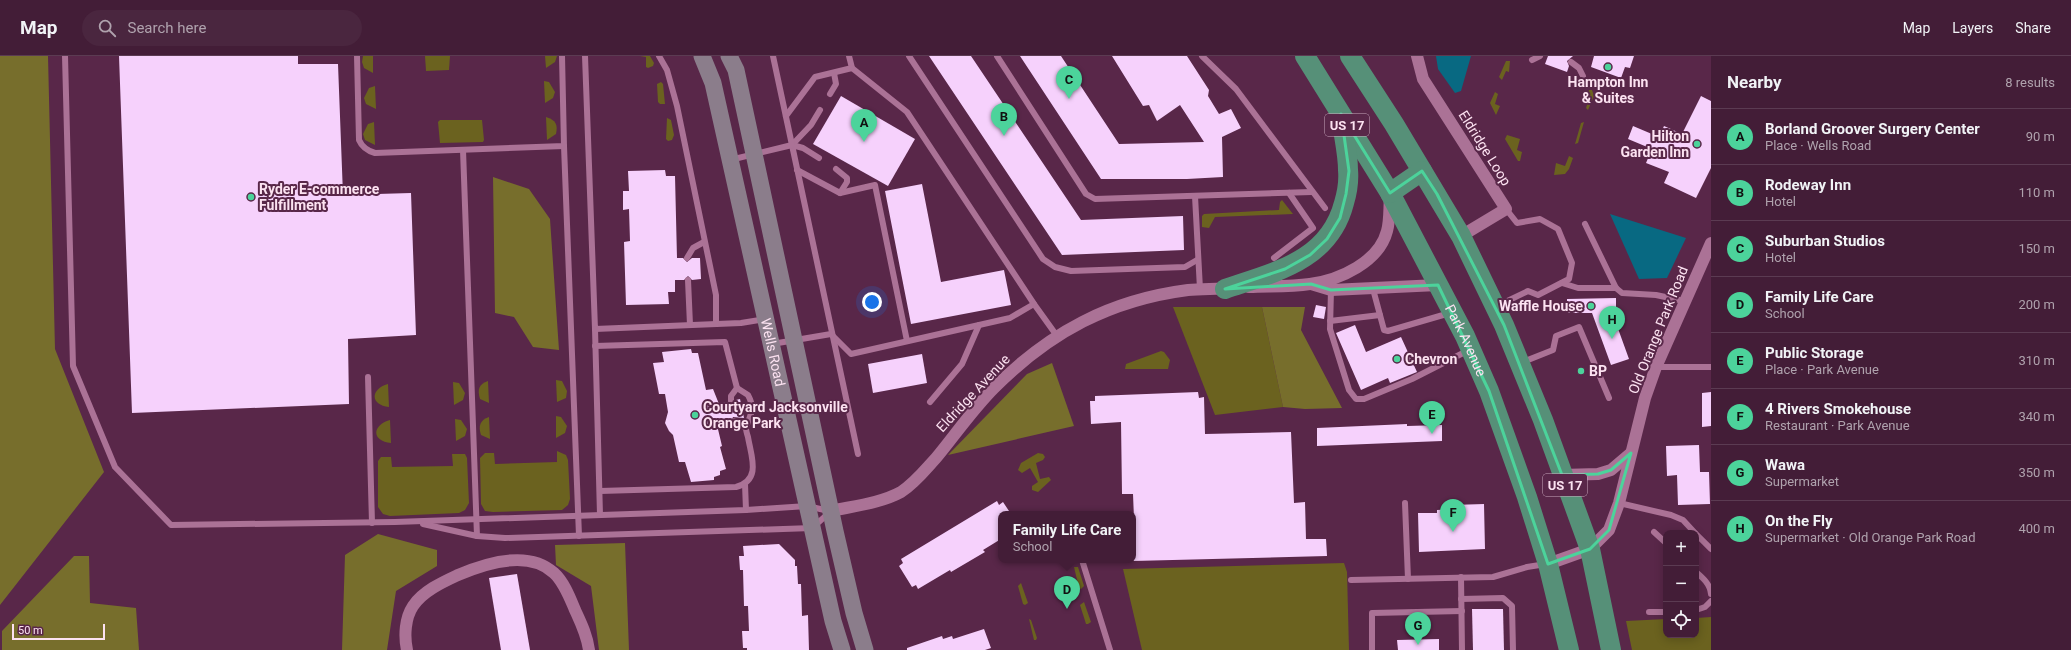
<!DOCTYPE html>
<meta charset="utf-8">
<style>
:root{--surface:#431d37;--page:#4a263f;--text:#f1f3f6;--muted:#afa2ad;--line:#5b3b52;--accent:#4cd39b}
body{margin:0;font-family:Roboto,sans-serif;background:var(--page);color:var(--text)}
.controls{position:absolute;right:12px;bottom:12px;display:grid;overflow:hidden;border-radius:8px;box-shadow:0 2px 10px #0003}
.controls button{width:36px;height:36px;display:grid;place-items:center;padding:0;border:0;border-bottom:1px solid var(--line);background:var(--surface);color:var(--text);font:20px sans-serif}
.scale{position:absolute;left:12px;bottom:10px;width:93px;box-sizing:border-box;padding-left:4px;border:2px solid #fce2f1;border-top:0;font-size:11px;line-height:14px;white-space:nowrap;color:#fce2f1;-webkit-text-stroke:3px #592749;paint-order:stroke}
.you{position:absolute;left:872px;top:246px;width:14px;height:14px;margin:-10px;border:3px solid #fff;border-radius:50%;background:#1a73e8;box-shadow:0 0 0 6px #1a73e833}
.badge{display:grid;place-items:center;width:26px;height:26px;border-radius:50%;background:var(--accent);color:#111;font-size:13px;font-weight:700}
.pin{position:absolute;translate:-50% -33px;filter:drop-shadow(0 1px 2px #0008)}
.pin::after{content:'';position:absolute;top:21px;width:14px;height:12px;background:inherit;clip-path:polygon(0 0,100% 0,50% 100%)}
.popup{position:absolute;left:998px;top:455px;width:138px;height:52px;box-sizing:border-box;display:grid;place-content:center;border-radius:8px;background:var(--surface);filter:drop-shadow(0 1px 3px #0005);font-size:13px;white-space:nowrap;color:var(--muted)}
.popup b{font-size:15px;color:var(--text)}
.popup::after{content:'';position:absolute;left:50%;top:100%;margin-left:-8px;border:8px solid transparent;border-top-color:var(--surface)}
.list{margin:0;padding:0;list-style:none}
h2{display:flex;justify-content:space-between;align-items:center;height:52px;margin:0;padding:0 16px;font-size:17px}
h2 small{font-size:13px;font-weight:400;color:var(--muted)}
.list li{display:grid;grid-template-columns:26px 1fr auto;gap:12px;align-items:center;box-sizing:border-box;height:56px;padding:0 16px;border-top:1px solid var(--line)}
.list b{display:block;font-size:15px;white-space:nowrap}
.list p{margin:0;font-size:13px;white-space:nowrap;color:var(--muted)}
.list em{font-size:13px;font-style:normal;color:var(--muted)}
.icon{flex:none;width:22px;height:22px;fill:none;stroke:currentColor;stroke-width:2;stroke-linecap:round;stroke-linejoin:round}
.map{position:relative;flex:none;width:1711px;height:594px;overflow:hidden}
header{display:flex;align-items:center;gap:24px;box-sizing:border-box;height:56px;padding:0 20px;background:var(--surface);border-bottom:1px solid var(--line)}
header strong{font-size:19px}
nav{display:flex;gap:22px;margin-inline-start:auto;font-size:14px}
.search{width:280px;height:36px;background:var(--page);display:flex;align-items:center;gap:10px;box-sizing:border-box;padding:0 14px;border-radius:22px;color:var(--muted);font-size:15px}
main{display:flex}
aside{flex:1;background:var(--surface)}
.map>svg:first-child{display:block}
</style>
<header>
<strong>Map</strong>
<div class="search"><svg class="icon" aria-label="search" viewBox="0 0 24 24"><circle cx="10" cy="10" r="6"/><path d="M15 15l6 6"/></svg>Search here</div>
<nav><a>Map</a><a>Layers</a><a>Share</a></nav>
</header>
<main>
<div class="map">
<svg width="1711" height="594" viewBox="0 0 1711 594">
<rect width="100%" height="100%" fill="#592749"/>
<!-- green -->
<g fill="#6b621f">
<path d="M363,0H373V17L364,12L362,6Z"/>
<path d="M425,0H450L449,14L426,15Z"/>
<path d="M545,0H557L555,6L546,12Z"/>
<path d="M640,0H650L654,7L653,10L648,12L646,11V1Z"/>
<path d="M1506,5H1510L1509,16L1506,15L1502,24L1499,21Z"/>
<path d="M544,25L549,26L555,36L553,42L545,47Z"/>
<path d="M661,26L663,28L665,48H660L658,46L657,28Z"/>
<path d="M375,30L376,53L366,48L364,42L369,32Z"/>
<path d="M1589,34H1592L1594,40L1588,54L1586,52L1589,43L1586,41Z"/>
<path d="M1495,36L1498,38L1495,48L1500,50L1496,59L1490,47Z"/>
<path d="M546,61C556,64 558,69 556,78L547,84Z"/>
<path d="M667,62L671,64L674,79L672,84L668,85L666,83Z"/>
<path d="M440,64H482L484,84L483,86L440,87L438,66Z"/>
<path d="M374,66L375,89L365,84L363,78L368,68Z"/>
<path d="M1584,66L1578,87L1575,88L1581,67Z"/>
<path d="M1507,79L1520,83L1517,94L1522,96L1520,105H1518L1505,83Z"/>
<path d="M1569,100L1573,102L1569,113L1565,118L1554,119L1556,107L1565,110Z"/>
<path d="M1282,144L1293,158L1215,161L1209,172L1202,171V160L1204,158L1279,154L1280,146Z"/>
<path d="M1173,251H1262L1283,351L1215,359Z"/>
<path d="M1161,295L1164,296L1170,304L1168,313H1125L1126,308Z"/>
<path d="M556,324L562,325L567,335L566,342L557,346Z"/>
<path d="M488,325L489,347L480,343C477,333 479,328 488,325Z"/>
<path d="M453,326L459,327L465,337L463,344L454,349Z"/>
<path d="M388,328L389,351C370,349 370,333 388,328Z"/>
<path d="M556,360L561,361L567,370L565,377L556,382Z"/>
<path d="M489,361L490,383L481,379C478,370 480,364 489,361Z"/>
<path d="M455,363L461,364L467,373L465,380L456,385Z"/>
<path d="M390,364L391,387C371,385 372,369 390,364Z"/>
<path d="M557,395L566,399L568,404L570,443L568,449L562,454L493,456L485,455L481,448L480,402L485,397H494L495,408L557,406Z"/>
<path d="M1038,397L1043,398L1045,401L1043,404L1036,407L1040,423L1049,421L1051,424L1038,436L1032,434V430L1038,426L1030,412L1022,417L1018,414L1021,407Z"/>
<path d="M452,398H465L467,402L469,447L465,454L459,457L390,460L383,458L378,451V405L381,401H391L392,411L453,410Z"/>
<path d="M1344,507L1347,516L1349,594H1142L1123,513Z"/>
<path d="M1074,511H1078L1084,530L1081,533L1079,532Z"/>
<path d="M1021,527L1028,547L1025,549L1023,548L1018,530Z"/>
<path d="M1084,546L1091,566L1088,568H1086L1080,549Z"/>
<path d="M1711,561V594H1632L1626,565L1666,563V579H1696V562Z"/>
<path d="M1029,563L1031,564L1037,582L1036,584H1034Z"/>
</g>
<!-- forest -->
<g fill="#776e2c">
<path d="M0,0H48L55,293L104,416L0,549Z"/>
<path d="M493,121L529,133L550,163L559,294L533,291L514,261L495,257Z"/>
<path d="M1262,251H1305L1301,274L1342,352L1305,353L1283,351Z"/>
<path d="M1052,307L1074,370L948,399L1027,318Z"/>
<path d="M378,478L437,494V510L396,535L387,594H342L345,499Z"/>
<path d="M625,487L629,594H599L591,530L556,509L555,489Z"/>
<path d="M74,500H89L90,547L136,552L139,594H2V575Z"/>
</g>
<!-- water -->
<g fill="#086982">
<path d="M1436,0H1471L1461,35L1455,37L1438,13Z"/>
<path d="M1610,158L1686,182L1667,222L1639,223Z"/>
</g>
<!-- building -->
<g fill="#f6d1fc">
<path d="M119,0H298V8H338L343,139L411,137L416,279L348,283L349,348L132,357Z"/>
<path d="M929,0H971L1081,164L1183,160L1184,194L1062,199Z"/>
<path d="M1020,0H1061L1119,88L1204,86L1180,49L1157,65L1149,49L1143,50L1112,0H1187L1209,34L1208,40L1219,58L1231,53L1241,72L1222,81L1223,121L1187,123H1101Z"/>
<path d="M1548,0H1573L1567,5L1569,10L1567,16L1545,8Z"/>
<path d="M1594,0H1634L1630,12L1625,11L1621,22L1591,11Z"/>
<path d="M841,40L915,83L888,130L813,88Z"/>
<path d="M1701,40L1711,45V112L1696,142L1664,127L1669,116L1646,107L1652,93L1628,83L1633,70L1659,81L1664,70L1682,78Z"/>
<path d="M665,114L666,120H675L677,202H683L687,206L692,202H700L701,223L692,224L688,220L684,224H675V236H668L669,248L626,249L624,186L630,185L629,153L623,154V135H629L628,115Z"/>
<path d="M922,128L941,226L1004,214L1011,249L911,268L885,135Z"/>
<path d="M1616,242V256H1612L1629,303L1611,309L1592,257H1567V243Z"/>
<path d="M1316,249L1326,251L1324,263L1313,261Z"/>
<path d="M1355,269L1366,296L1401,281L1417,316L1390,327L1388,322L1361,334L1336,277Z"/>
<path d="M691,293L692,297H698L706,334L713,333L719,348L727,346L731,349L736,344L740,343L744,362L733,361L731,366L717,369L722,390L720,391L726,413L720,415V419L714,421V424L691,426L685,406H679L673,379L669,375L665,367L668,356L665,338H659L653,307L664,306L662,296Z"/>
<path d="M922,298L927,327L873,337L868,308Z"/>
<path d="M1198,336L1199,342L1204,341L1205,378L1291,376L1294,447L1305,446L1306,483H1326L1327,500L1133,505V487H1135L1133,438H1122L1121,366L1091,368L1090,345H1095V340Z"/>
<path d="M1711,336V370L1702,371V337Z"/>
<path d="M1407,368V370L1442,369V385L1317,390V372Z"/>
<path d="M1699,389L1700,416H1709L1710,448L1678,449L1677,419L1667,420L1666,390Z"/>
<path d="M997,445L999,449L1003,446L1011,458H1001V483L983,494L985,496L951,516L950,514L918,533L916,529L912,531L899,510L903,507L901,503Z"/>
<path d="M1484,448L1485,493L1419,496L1418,457H1437V454L1452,453V449Z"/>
<path d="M779,488L795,504V510H797L798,528H801L802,560L808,559L809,594H747V592H743L742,575H749L748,550H744L743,514H740L739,500H744L743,490Z"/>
<path d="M517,518L530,594H501L489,522Z"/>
<path d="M1472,553H1503L1504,594H1473Z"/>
<path d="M984,573L991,592L985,594H907V592L942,580L943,583L952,580L953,583Z"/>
<path d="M1439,583V594H1398L1397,584Z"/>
</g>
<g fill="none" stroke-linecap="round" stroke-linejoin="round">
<!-- service -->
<g stroke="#ab7296" stroke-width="6">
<path d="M65,0L73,310L115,411L171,469L395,466L746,454L807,450L829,455"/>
<path d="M357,0L359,84C362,91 368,95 375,97L564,90L562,0"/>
<path d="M585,0L595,273L741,267L765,263"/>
<path d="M659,0L667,14L677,50L716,239V268"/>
<path d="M849,0L852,12L907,56L1034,248L1057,280"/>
<path d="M909,0L1043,203L1055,211L1071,215L1185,211L1197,204"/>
<path d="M997,0L1086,138L1095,143L1312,136"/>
<path d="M1202,0L1236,33L1325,152"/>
<path d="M1532,4L1540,0"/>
<path d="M1571,6L1579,12L1583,20"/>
<path d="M830,38L836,28L834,17"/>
<path d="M786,60L815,21L852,12"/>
<path d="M792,89L858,398"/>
<path d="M792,89L811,69L820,54"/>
<path d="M792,89L803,92L819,102"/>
<path d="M564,90L579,480"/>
<path d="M463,94L477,480"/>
<path d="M730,104L792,89L773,0"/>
<path d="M836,113L847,122V126L840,137"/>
<path d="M797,114L840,137L875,129L907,285"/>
<path d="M1195,140L1200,233"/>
<path d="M1585,168L1616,232L1622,237L1656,239L1684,245"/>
<path d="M687,202L693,192L704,186"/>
<path d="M1274,202L1313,172L1289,137"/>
<path d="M688,224L690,269"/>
<path d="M1562,227L1578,232H1616"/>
<path d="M1373,233L1384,274L1388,275L1450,257"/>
<path d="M1331,234L1330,273L1349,334L1356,343H1364L1412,323L1469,294"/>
<path d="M1497,250L1528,235L1538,239L1569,223L1572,207L1558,173L1540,163L1517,167L1506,153"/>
<path d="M1330,265L1380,259"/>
<path d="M595,273L600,459"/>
<path d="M831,278L851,298L1010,262L1034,248"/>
<path d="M772,288L831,278"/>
<path d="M595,290L725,286L737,332"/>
<path d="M1523,306L1553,294L1556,280L1579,271L1609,342"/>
<path d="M1656,311H1711"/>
<path d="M368,321L372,467"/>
<path d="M731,345V340L737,332"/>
<path d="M930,346L962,308L979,269"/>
<path d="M735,365L746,372"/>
<path d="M745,428L746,454"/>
<path d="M600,435L736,431C762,424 751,400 748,381C747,378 746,374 746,372C750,358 756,354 748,339L737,332"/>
<path d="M1405,447L1408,523"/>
<path d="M1619,447L1671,459L1683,464L1695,477"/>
<path d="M423,468L477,480L505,482L812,472L829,457"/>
<path d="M1654,476L1666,487"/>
<path d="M1696,478L1711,493"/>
<path d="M1082,504L1110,594"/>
<path d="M1696,516C1703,522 1710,528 1711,538"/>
<path d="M1461,521L1462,594"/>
<path d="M1351,524L1493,521L1527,511L1546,508"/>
<path d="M1461,543L1503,542L1512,550L1513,594"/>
<path d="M1696,554L1705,551L1711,545"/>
<path d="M1649,556H1666"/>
<path d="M1372,594V557L1462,555"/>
</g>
<!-- minor -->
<g stroke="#ab7296" stroke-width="12">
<path d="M1417,0L1423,23L1506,153L1461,180"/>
<path d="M1311,228L1331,234L1438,229"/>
<path d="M1249,231C1269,230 1290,231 1310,228C1340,224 1379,206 1387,175C1390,165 1389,152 1390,141"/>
<path d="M1562,419L1598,418L1611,414L1631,397"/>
<path d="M831,455C854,450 881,447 901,436C915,427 925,414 936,402C955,379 973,353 994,332C1050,276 1110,244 1188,234C1202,233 1217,233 1231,232"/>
<path d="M1548,508L1590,493L1609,474L1619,447L1645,342L1656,311L1711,187"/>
<path d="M407,594C404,580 405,562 413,550C423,535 443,526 458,519C486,507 529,494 554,517C564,526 570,542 575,554C581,567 587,579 589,594"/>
</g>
<!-- secondary -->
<g stroke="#8b7d8b" stroke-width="17">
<path id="s1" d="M702,0L713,27L833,565L842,594"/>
<path d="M729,0L736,14L835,475L854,557L865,594"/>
</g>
<!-- trunk -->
<g stroke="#569078" stroke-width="20">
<path id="s2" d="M1305,0L1390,137L1465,280L1489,335L1527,441L1548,508L1569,594"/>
<path d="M1350,0L1394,68L1461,180L1504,269L1543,364L1590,493L1611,594"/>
<path d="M1390,137L1422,115"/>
<path d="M1225,233C1275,216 1329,205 1344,147C1347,137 1349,125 1348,114C1348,98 1344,82 1342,66"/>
</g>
</g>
<!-- marked area -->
<path fill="none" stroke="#4cd39b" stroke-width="3" stroke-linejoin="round" d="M1341,58L1390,137L1422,115L1437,138L1504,269L1562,419L1598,418L1611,414L1631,397L1609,474L1590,493L1548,508L1489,335L1438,229L1331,234L1311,228L1225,233L1285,213L1310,199L1327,183L1340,162L1346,138L1349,115Z"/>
<!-- markers -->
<g fill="#4cd39b" stroke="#592749" stroke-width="1.5">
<circle cx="1608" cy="11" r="4"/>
<circle cx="1697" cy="88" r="4"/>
<circle cx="251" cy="141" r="4"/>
<circle cx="1591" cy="250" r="4"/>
<circle cx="1397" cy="303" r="4"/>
<circle cx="1581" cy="315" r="4"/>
<circle cx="695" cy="359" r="4"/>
</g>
<g text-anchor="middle" stroke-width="4" stroke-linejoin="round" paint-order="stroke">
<!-- shield labels -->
<g fill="#592749" stroke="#cbaabf" stroke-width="1">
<rect x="1325" y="58" width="44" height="22" rx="3"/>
<rect x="1543" y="418" width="44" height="22" rx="3"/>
</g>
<g font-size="13" font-weight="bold" fill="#fce2f1">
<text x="1347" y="74">US 17</text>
<text x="1565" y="434">US 17</text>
</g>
<!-- poi labels -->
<g font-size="14" font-weight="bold" fill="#fce2f1" stroke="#592749" text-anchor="start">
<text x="1608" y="31" text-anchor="middle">Hampton Inn<tspan x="1608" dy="16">&amp; Suites</tspan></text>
<text x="1689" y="85" text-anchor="end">Hilton<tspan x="1689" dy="16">Garden Inn</tspan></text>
<text x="259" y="138">Ryder E-commerce<tspan x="259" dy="16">Fulfillment</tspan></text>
<text x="1583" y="255" text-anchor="end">Waffle House</text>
<text x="1405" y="308">Chevron</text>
<text x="1589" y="320">BP</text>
<text x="703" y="356">Courtyard Jacksonville<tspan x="703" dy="16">Orange Park</tspan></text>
</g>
<!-- street labels -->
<g font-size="14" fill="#fce2f1" stroke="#592749">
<text transform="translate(1485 92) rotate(58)" y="5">Eldridge Loop</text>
<text transform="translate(1658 274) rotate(-68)" y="5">Old Orange Park Road</text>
<text dy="5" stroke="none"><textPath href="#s2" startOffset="327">Park Avenue</textPath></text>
<text dy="5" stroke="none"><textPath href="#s1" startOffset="305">Wells Road</textPath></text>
<text transform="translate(973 337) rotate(-47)" y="5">Eldridge Avenue</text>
</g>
</g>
</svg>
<div class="controls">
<button>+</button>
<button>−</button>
<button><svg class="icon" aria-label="locate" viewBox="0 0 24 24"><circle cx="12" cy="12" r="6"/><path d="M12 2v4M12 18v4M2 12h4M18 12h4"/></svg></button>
</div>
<div class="scale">50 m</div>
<div class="you"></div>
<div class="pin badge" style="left:864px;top:86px">A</div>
<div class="pin badge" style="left:1004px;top:80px">B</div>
<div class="pin badge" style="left:1069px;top:43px">C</div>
<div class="pin badge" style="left:1067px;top:553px">D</div>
<div class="popup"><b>Family Life Care</b>School</div>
<div class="pin badge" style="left:1432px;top:378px">E</div>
<div class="pin badge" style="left:1453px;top:476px">F</div>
<div class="pin badge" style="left:1418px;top:589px">G</div>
<div class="pin badge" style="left:1612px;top:283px">H</div>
</div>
<aside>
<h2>Nearby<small>8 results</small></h2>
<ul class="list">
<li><span class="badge">A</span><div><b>Borland Groover Surgery Center</b><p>Place · Wells Road</p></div><em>90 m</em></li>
<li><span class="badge">B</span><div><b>Rodeway Inn</b><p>Hotel</p></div><em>110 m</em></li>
<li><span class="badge">C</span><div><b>Suburban Studios</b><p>Hotel</p></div><em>150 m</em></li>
<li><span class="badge">D</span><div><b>Family Life Care</b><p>School</p></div><em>200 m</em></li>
<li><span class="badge">E</span><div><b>Public Storage</b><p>Place · Park Avenue</p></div><em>310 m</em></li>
<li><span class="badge">F</span><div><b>4 Rivers Smokehouse</b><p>Restaurant · Park Avenue</p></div><em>340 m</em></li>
<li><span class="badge">G</span><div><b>Wawa</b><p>Supermarket</p></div><em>350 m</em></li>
<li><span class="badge">H</span><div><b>On the Fly</b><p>Supermarket · Old Orange Park Road</p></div><em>400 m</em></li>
</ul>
</aside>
</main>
